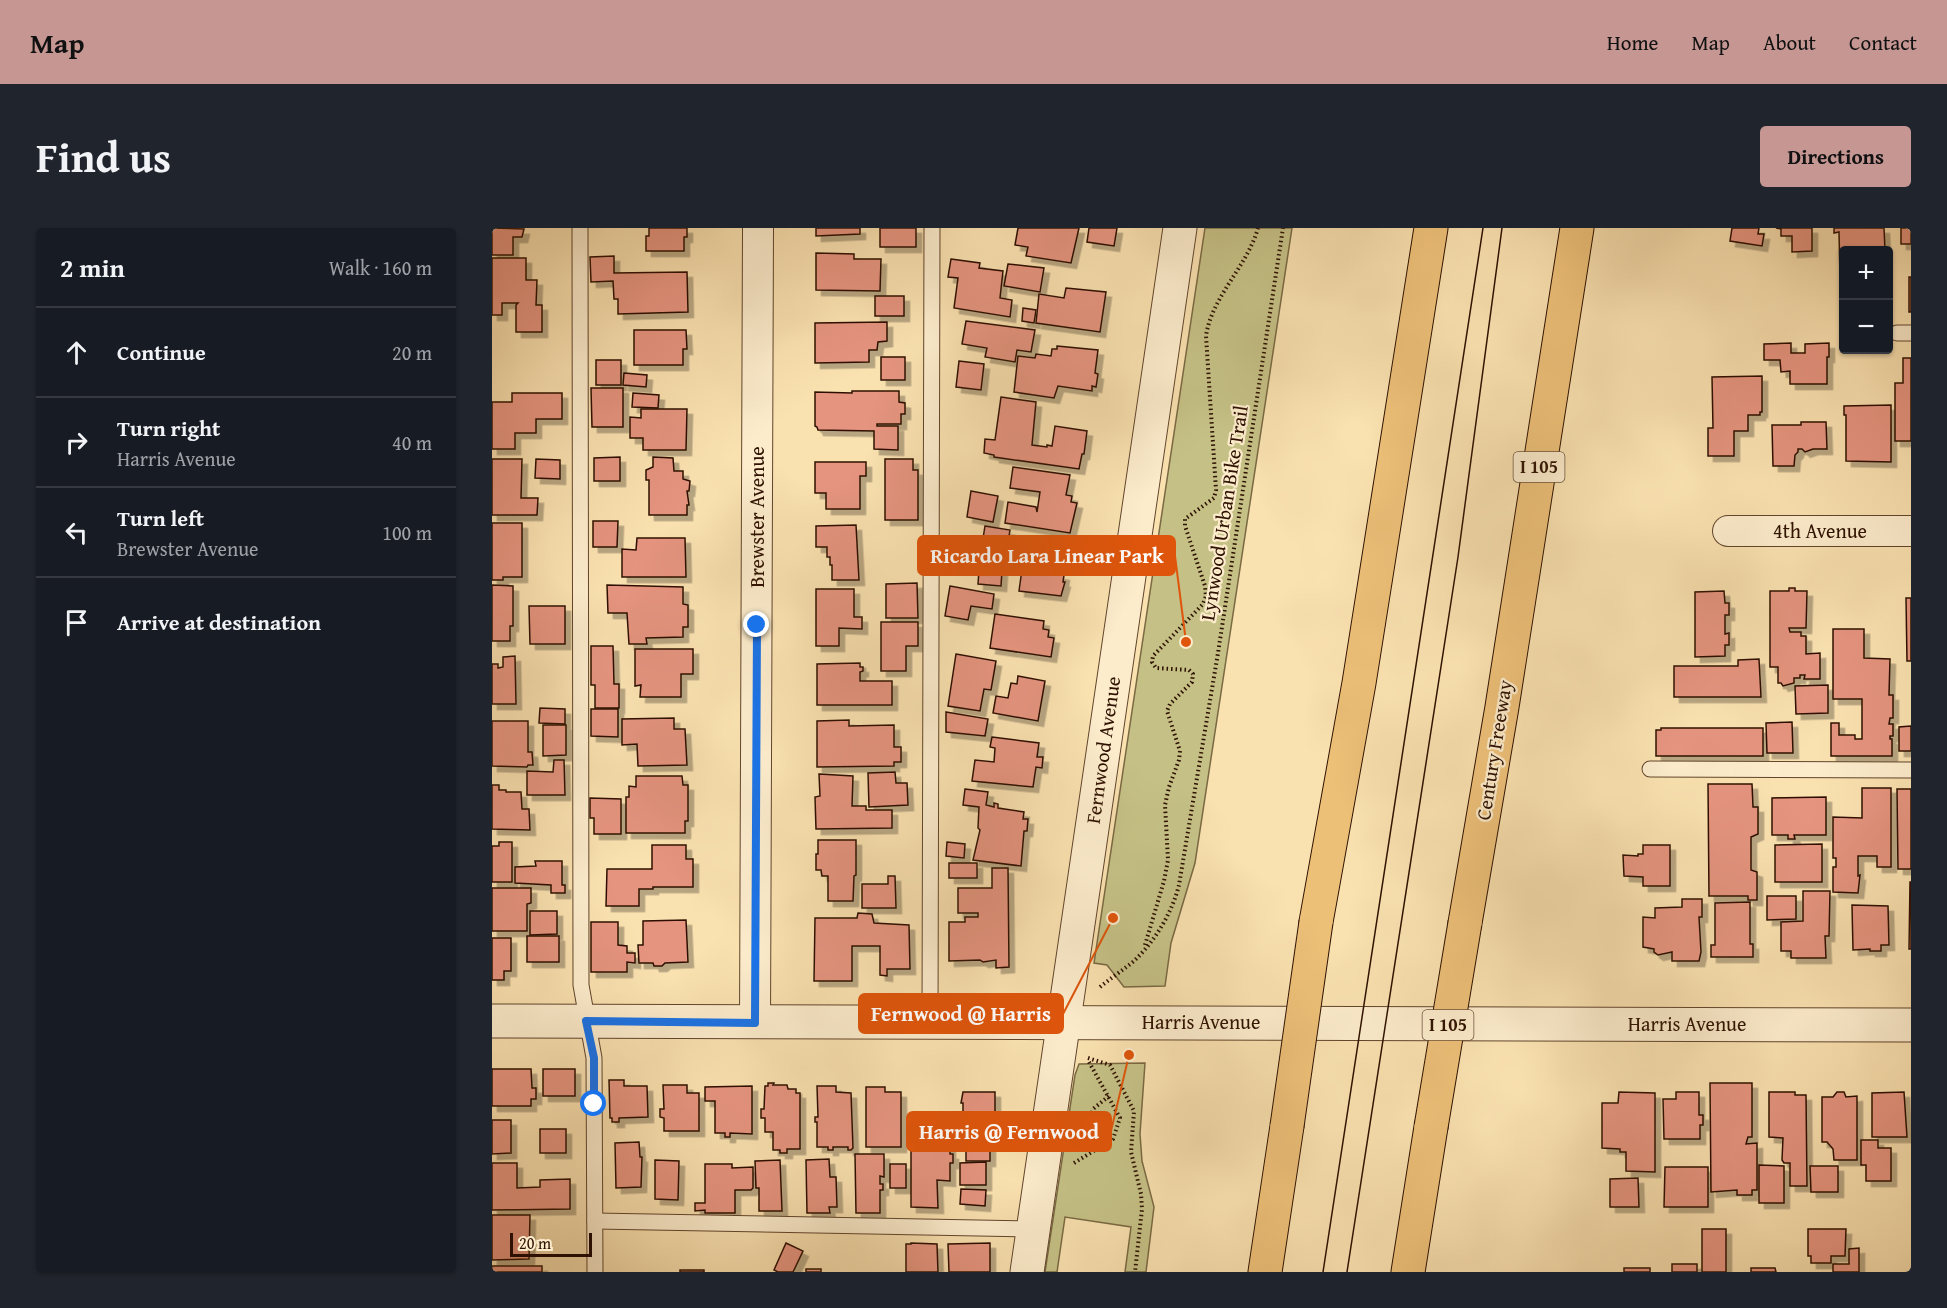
<!DOCTYPE html>
<meta charset="utf-8">
<style>
:root{--surface:#171b24;--page:#20242c;--text:#f1f3f6;--muted:#9ea1a6;--line:#363941;--accent:#c59692}
body{margin:0;font-family:"Gentium Book Plus",serif;background:var(--page);color:var(--text)}
.controls{position:absolute;right:18px;top:18px;display:grid;overflow:hidden;border-radius:6px;box-shadow:0 2px 4px #0004}
.controls button{width:54px;height:54px;display:grid;place-items:center;padding:0;border:0;border-bottom:2px solid var(--line);background:var(--surface);color:var(--text);font:30px sans-serif}
.scale{position:absolute;left:18px;bottom:15px;width:82px;box-sizing:border-box;padding-left:6px;border:3px solid #2e1100;border-top:0;font-size:16px;line-height:21px;white-space:nowrap;color:#2e1100;-webkit-text-stroke:4px #fceccc;paint-order:stroke}
.stop{position:absolute;width:18px;height:18px;margin:-14px;border:4px solid #1a73e8;border-radius:50%;background:#fff}
.stop.end{background:#1a73e8;border-color:#fff;box-shadow:0 2px 6px #0008}
.list{margin:0;padding:0;list-style:none}
h2{display:flex;justify-content:space-between;align-items:center;height:78px;margin:0;padding:0 24px;font-size:26px}
h2 small{font-size:20px;font-weight:400;color:var(--muted)}
.list li{display:grid;grid-template-columns:39px 1fr auto;gap:18px;align-items:center;box-sizing:border-box;height:90px;padding:0 24px;border-top:2px solid var(--line)}
.list b{display:block;font-size:22px;white-space:nowrap}
.list p{margin:0;font-size:20px;white-space:nowrap;color:var(--muted)}
.list em{font-size:20px;font-style:normal;color:var(--muted)}
.icon{flex:none;width:33px;height:33px;fill:none;stroke:currentColor;stroke-width:2;stroke-linecap:round;stroke-linejoin:round}
.map{position:relative;flex:none;width:1419px;height:1044px;overflow:hidden;border-radius:6px}
header{display:flex;align-items:center;gap:36px;box-sizing:border-box;height:84px;padding:0 30px;background:var(--accent);color:#111}
header strong{font-size:28px}
nav{display:flex;gap:33px;margin-inline-start:auto;font-size:21px}
.intro{display:flex;align-items:center;justify-content:space-between;box-sizing:border-box;height:144px;padding:0 36px}
h1{margin:0;font-size:42px}
.button{padding:15px 27px;border-radius:6px;background:var(--accent);color:#111;font-size:21px;font-weight:700}
main{display:flex;gap:36px;padding:0 36px}
aside{flex:1;background:var(--surface);border-radius:6px;box-shadow:0 2px 4px #0004}
.map>svg:first-child{display:block}
</style>
<header>
<strong>Map</strong>
<nav><a>Home</a><a>Map</a><a>About</a><a>Contact</a></nav>
</header>
<div class="intro"><h1>Find us</h1><a class="button">Directions</a></div>
<main>
<aside>
<h2>2 min<small>Walk · 160 m</small></h2>
<ul class="list">
<li><svg class="icon" aria-label="ahead" viewBox="0 0 24 24"><path d="M12 20V5M6 11l6-6 6 6"/></svg><div><b>Continue</b></div><em>20 m</em></li>
<li><svg class="icon" aria-label="right" viewBox="0 0 24 24"><path d="M7 20v-9h11M14 6l5 5-5 5"/></svg><div><b>Turn right</b><p>Harris Avenue</p></div><em>40 m</em></li>
<li><svg class="icon" aria-label="left" viewBox="0 0 24 24"><path d="M17 20v-9H6M10 6l-5 5 5 5"/></svg><div><b>Turn left</b><p>Brewster Avenue</p></div><em>100 m</em></li>
<li><svg class="icon" aria-label="arrive" viewBox="0 0 24 24"><path d="M6 21V4h12l-3 4 3 4H6"/></svg><div><b>Arrive at destination</b></div></li>
</ul>
</aside>
<div class="map">
<svg width="1419" height="1044" viewBox="0 0 1419 1044">
<defs>
<filter id="shadow"><feDropShadow dx="5.5" dy="5.5" stdDeviation="0" flood-color="#0004"/></filter>
</defs>
<rect width="100%" height="100%" fill="#fae1b0"/>
<filter id="stains"><feTurbulence type="fractalNoise" baseFrequency=".00333" numOctaves="4"/><feColorMatrix values="0 0 0 0 .2 0 0 0 0 .09 0 0 0 0 .02 0 0 0 .5 -.17"/></filter>
<radialGradient id="worn" r=".72"><stop offset=".6" stop-color="#630" stop-opacity="0"/><stop offset="1" stop-color="#630" stop-opacity=".3"/></radialGradient>
<!-- green -->
<g fill="#c5c186" stroke="#7a6943" stroke-width="1.5">
<path d="M713,0H800L703,635L679,715L673,758L632,759L615,737L602,735Z"/>
<path d="M653,835L648,906L650,933L662,979L654,1044H633L639,999L573,989L565,1044H553L583,847L587,836Z"/>
</g>
<!-- building -->
<g fill="#e5947f" stroke="#2e1100" stroke-width="1.5" filter="url(#shadow)">
<path d="M0,0L32,1L30,9H21V27H0Z"/>
<path d="M157,0H195V9H192V23H154V8H157Z"/>
<path d="M324,0H368V6L324,8Z"/>
<rect x="388" y="0" width="36" height="19"/>
<path d="M526,0H587L579,35L534,28L536,19L523,17Z"/>
<path d="M597,0H625L622,18L595,14Z"/>
<path d="M1240,0H1267L1266,6H1272L1270,18L1238,13Z"/>
<path d="M1284,0H1320V23L1300,24V8H1289V1Z"/>
<path d="M1342,0H1392L1393,22H1352V49H1348L1347,4L1342,5Z"/>
<rect x="1409" y="0" width="10" height="16"/>
<path d="M324,25L362,26V31H389L388,63L324,62Z"/>
<path d="M122,28V45L195,44L196,84L126,86V71H122L121,53L99,54L98,29Z"/>
<path d="M0,30H34V52H45L44,77H50V104H24V77L26,75H10V87H0Z"/>
<path d="M459,31L488,35L487,40L511,43L508,70L520,72L518,89L462,80L466,50L456,49Z"/>
<path d="M516,36L552,40L548,64L512,58Z"/>
<rect x="1417" y="49" width="2" height="35"/>
<path d="M574,60L614,64L608,104L544,95L547,66L572,70Z"/>
<rect x="383" y="68" width="29" height="20"/>
<path d="M531,80L544,82L542,95L530,93Z"/>
<path d="M474,93L543,102L539,124L525,122L523,134L493,129L495,120L470,116Z"/>
<path d="M395,94V113L386,114L385,122H377V134L323,135V95Z"/>
<path d="M142,102H194L195,121H191V137H142Z"/>
<path d="M1299,115V125H1313V116L1337,115V129H1335V156H1298V143L1289,144L1288,132H1272V116Z"/>
<path d="M565,118L606,122L603,145L606,146L604,159L600,158V163L566,158L562,170L522,164L526,128L543,130L544,126L559,128L560,121H565Z"/>
<rect x="389" y="129" width="24" height="23"/>
<path d="M1411,130H1419V213H1403V155H1411Z"/>
<rect x="104" y="132" width="25" height="25"/>
<path d="M467,133L492,136L489,162L464,159Z"/>
<path d="M132,145L155,147L154,159L131,157Z"/>
<path d="M1270,148V184H1268V187H1256V203H1242V228H1216V200H1221L1220,149Z"/>
<path d="M99,160H131V199H100Z"/>
<path d="M360,163H407V174L413,175V186H409V196H385V198H406V222L382,221V203L326,202L325,199L323,198V164L360,165Z"/>
<path d="M20,165H70V191H44V205H23V221H0V174H20Z"/>
<path d="M141,165L167,167L166,180L140,179Z"/>
<path d="M509,169L544,174L540,217L555,219V217L560,218L563,198L595,203L592,226H590L587,241L502,229V227L492,225L493,211L503,212Z"/>
<path d="M1399,177V234L1354,233V187H1352V178Z"/>
<path d="M149,181H195L194,222H151V210H138V189L149,190Z"/>
<path d="M1309,194H1334L1335,221H1321L1313,224L1310,221H1306V224L1303,227L1302,238H1281L1280,197H1309Z"/>
<path d="M128,229V253H102V230Z"/>
<path d="M161,229L181,230L182,243H191V251L198,253L197,263H195L197,277H195V287H157V252H154V242L161,239Z"/>
<path d="M0,231H30L29,270H46L45,287H0Z"/>
<path d="M44,231L68,232V251L43,250Z"/>
<path d="M393,231H421V242H426V292H393Z"/>
<path d="M323,234H374V248H368V281H334V265H323Z"/>
<path d="M521,239L578,247L574,267L580,268L579,274L585,275L578,305L513,295L516,274L544,279L545,284L548,264L518,260Z"/>
<path d="M479,263L506,268L501,294L475,289Z"/>
<path d="M101,293H126L125,319H101Z"/>
<path d="M0,295H30V349H11V352H0Z"/>
<path d="M364,297L367,352H340V337H338V329H335V319H324V298Z"/>
<path d="M493,298L518,302L514,326L489,323Z"/>
<path d="M145,310H193L194,349H130V321L144,322Z"/>
<path d="M530,318L557,322L555,339L560,342V345L572,347L571,354H573L569,368L527,363L531,334H528Z"/>
<path d="M487,342L510,343L509,358L486,356Z"/>
<path d="M425,355L426,390H394V356Z"/>
<path d="M0,357L21,358V398H18V413H0Z"/>
<path d="M115,357L191,359V376L196,377V399H191V409L154,410L155,416H137L135,385H116Z"/>
<path d="M458,358L502,366L500,381L479,378L476,392L453,388Z"/>
<path d="M1297,360H1303V363H1315L1314,400H1297L1298,404H1309V408H1314V426L1328,425V451H1312L1313,447H1308V450H1302V455L1291,458L1289,455H1286V439H1278V363H1297Z"/>
<path d="M324,361H362V389H370V401L347,400V418H324Z"/>
<path d="M1232,363L1233,375H1237V387H1233V406L1237,405V417H1233V428L1203,429V364Z"/>
<path d="M1414,370H1419V433H1415Z"/>
<path d="M37,378H73V416H38Z"/>
<path d="M503,386L552,393L551,401L557,402L556,409L562,410L559,429L498,420Z"/>
<path d="M389,394H426V418H414V443H389Z"/>
<path d="M1341,401H1372V430L1398,431L1397,467H1401V490H1398L1397,496H1401V508H1398V511H1400V528H1339V495H1347V507H1363V511H1370V471H1341Z"/>
<path d="M99,418H121L122,456H127V480H103V457H99Z"/>
<path d="M143,421H201V446H189V469H148L149,457L143,458Z"/>
<path d="M464,426L504,433L499,462L492,461L488,483L456,478Z"/>
<path d="M23,428L24,476H0V436H6V440L11,439V429Z"/>
<path d="M1267,431L1269,469H1182V438H1246V432Z"/>
<path d="M368,435V439H371V443L368,444V453H400V477H325V436Z"/>
<path d="M526,448L553,453L546,493L501,485L504,468L516,470L519,455L525,456Z"/>
<path d="M1336,457V485L1304,486L1303,458Z"/>
<path d="M48,480L73,481V496L47,495Z"/>
<path d="M99,481H126V509L99,508Z"/>
<path d="M454,484L496,491L493,508L454,504Z"/>
<path d="M182,490V501H193L195,537L146,538L145,516L130,517V491Z"/>
<path d="M357,492V498L402,497V519H409V534H402V538L325,539V493Z"/>
<path d="M0,493H36V524H40L41,537H36L35,539L0,538Z"/>
<path d="M1300,494L1301,525H1275L1274,495Z"/>
<path d="M51,497H74V527L51,528Z"/>
<path d="M1419,498V523H1407V499Z"/>
<path d="M1169,500H1271V528H1164V502H1169Z"/>
<path d="M500,509L547,515L545,529H551L550,540L544,539L541,559L480,553L483,532L502,534L503,520L498,519Z"/>
<path d="M62,532H72L73,567H35V543L61,544Z"/>
<path d="M403,544L404,555H415L416,577L377,579L376,545Z"/>
<path d="M327,546L361,548L360,578H374V582H400V600L324,601L323,569L328,568Z"/>
<path d="M144,548H190L191,557H196V593H193V605H134V569H137V558L144,559Z"/>
<path d="M1216,556H1260L1261,579H1266V606L1259,609V642L1265,644V672H1256V668H1217Z"/>
<path d="M0,557H7V562H14V564H29L30,581H37L38,602L0,601Z"/>
<path d="M1370,560H1399V639H1385V628H1366V648L1368,647L1366,665L1341,664V639H1344V630H1341V589L1370,590Z"/>
<path d="M473,561L496,564L494,577L502,579V575L506,576V580L532,584L531,591H536L535,603H532L529,638L481,632L488,602L486,600L487,579L471,577Z"/>
<path d="M1405,561H1419V641H1406Z"/>
<path d="M1334,569V607H1302L1303,611H1296V607H1280V570Z"/>
<path d="M98,570L129,571V606H102V590H98Z"/>
<path d="M326,612H364V647L362,648L361,673H336V648H330L329,642H324V626H326Z"/>
<path d="M7,614H20V654H0V618H7Z"/>
<path d="M455,614L473,616L472,630L454,628Z"/>
<path d="M1330,616V654H1283V617Z"/>
<path d="M160,617H194V631H201V659H161V661H147V678H114L115,641H160Z"/>
<path d="M1151,617H1178V658H1151V649L1132,648L1131,627L1146,628V626H1151Z"/>
<path d="M43,633H70V657H73V665H59V657L23,655V639L44,638Z"/>
<rect x="457" y="635" width="28" height="15"/>
<path d="M500,640H516L517,739L504,740V732L491,734L488,732L457,733V694H473V689H486V685H466V660H500Z"/>
<path d="M396,648H403L404,680H370V656H396Z"/>
<path d="M1418,654H1419V721H1417Z"/>
<path d="M0,660H39V675L35,676V703H0Z"/>
<path d="M1311,663H1338L1337,708H1333L1334,730H1299V723H1289V694L1311,693Z"/>
<path d="M1275,668H1304V691L1275,692Z"/>
<path d="M1190,671H1210V689H1207L1209,724L1207,733H1180V724L1166,727L1162,724V721L1151,719V689L1163,690V680L1190,679Z"/>
<path d="M1258,674V716H1261V729H1219V717H1223V675Z"/>
<path d="M1360,677L1396,678L1397,717H1389V723H1378V721L1361,722Z"/>
<path d="M38,683H65V706L38,707Z"/>
<path d="M366,685L380,686L382,695L417,697L418,741H395V748L388,747V718H360V753H322L323,690H365Z"/>
<path d="M194,692L196,734L173,735L170,738H162L161,735H147L146,717H151V693Z"/>
<path d="M99,694H126V717L135,718V725H143V735L135,734V744H99Z"/>
<rect x="35" y="708" width="32" height="26"/>
<path d="M0,710H19V743H12V752H0Z"/>
<path d="M0,841H39L40,860H44V871H39V878H0Z"/>
<rect x="51" y="841" width="32" height="27"/>
<path d="M117,852H132V858H155L156,889L127,890V894H120V890H118Z"/>
<path d="M276,855H282L281,857H295L296,861H304V865H308V921H295V925H288V922H281V904H273V890H269V881H272L273,858H276Z"/>
<path d="M1218,855H1260V909H1256L1254,916L1265,915V962H1260V967H1245V962L1219,964Z"/>
<path d="M171,857H195V865H207V903H172V890L168,889V881H172Z"/>
<path d="M260,858V906L238,905V909H233V905H223V873H213V859Z"/>
<path d="M325,858H344V864L359,865L361,920L359,922H356V919H341V922H336V919H325V894H323V889H326Z"/>
<path d="M374,859H393V864H409V919H374Z"/>
<path d="M471,864H503V910H498V933H474V910H471V875H469Z"/>
<path d="M1127,864L1163,865V944L1134,943V924H1128V921L1110,920V875H1126Z"/>
<path d="M1184,864H1207V887H1211V897H1208V911H1172L1171,871H1184Z"/>
<path d="M1277,864H1303V867H1314L1315,958H1298V935H1292L1290,932L1291,910L1277,909Z"/>
<path d="M1345,864H1352L1354,869L1365,868V932H1342L1341,921L1335,914H1330V869H1341Z"/>
<path d="M1412,864L1415,909H1380V865Z"/>
<path d="M0,892H19V925L0,926Z"/>
<rect x="48" y="901" width="26" height="24"/>
<path d="M427,909H443V918L458,917V926H461V935H458V953L445,952L446,980L419,979V915H427Z"/>
<path d="M1369,912H1386V920H1399V953H1374V937H1369Z"/>
<path d="M147,914L148,929H150L149,959L124,960L123,915Z"/>
<path d="M363,926H392V949L388,948V956H391V962H388V985H364Z"/>
<path d="M337,931L338,949H344L345,979H337L338,985H315L314,932Z"/>
<path d="M163,932L187,933L186,972L163,971Z"/>
<path d="M288,932L290,983H267V960H264L263,933Z"/>
<path d="M494,934V957H468V935Z"/>
<path d="M0,935H25V960L48,959V952L78,951V981L0,982Z"/>
<path d="M213,936H240V940L261,939V960L259,962H243V985H213V982L203,983V975H213Z"/>
<rect x="398" y="936" width="16" height="24"/>
<path d="M1267,937L1292,938V975H1267Z"/>
<path d="M1318,938H1346V964H1319Z"/>
<path d="M1173,939H1216V979H1172Z"/>
<path d="M1146,950L1147,979H1118V951Z"/>
<path d="M469,961L494,962L493,978L468,976Z"/>
<path d="M0,987H38L37,1031L0,1032Z"/>
<rect x="1210" y="1001" width="24" height="43"/>
<path d="M1316,1001H1354L1353,1028H1339V1035H1319V1028H1316Z"/>
<path d="M294,1015L311,1023L301,1044H286L282,1042Z"/>
<path d="M419,1015L445,1016L446,1044H414V1016H419Z"/>
<path d="M498,1015V1044H457L456,1016Z"/>
<path d="M1367,1020V1044H1341V1036H1357V1021Z"/>
<rect x="1180" y="1036" width="25" height="8"/>
<rect x="0" y="1038" width="50" height="6"/>
<rect x="1132" y="1040" width="26" height="4"/>
<path d="M1259,1040H1283L1284,1044H1259Z"/>
<rect x="314" y="1041" width="15" height="3"/>
<rect x="188" y="1042" width="24" height="2"/>
</g>
<g fill="none" stroke-linecap="round" stroke-linejoin="round">
<!-- service casing -->
<g stroke="#61452c" stroke-width="17">
<g id="service">
<path d="M88,0L89,757L102,830L103,1044"/>
<path d="M1405,105H1419"/>
<path d="M1158,541L1419,542"/>
<path d="M438,795L440,0"/>
<path d="M103,993L541,1001"/>
</g>
</g>
<!-- minor casing -->
<g stroke="#61452c" stroke-width="32">
<g id="minor">
<path d="M1236,303H1419"/>
<path d="M263,795L266,0"/>
</g>
</g>
<!-- tertiary casing -->
<g stroke="#61452c" stroke-width="35">
<g id="tertiary">
<path d="M0,793L1419,797"/>
<path d="M535,1044L688,0"/>
</g>
</g>
<!-- motorway casing -->
<g stroke="#2e1100" stroke-width="35">
<g id="motorway">
<path d="M824,694L867,455L939,0"/>
<path d="M973,695L1010,479L1085,0"/>
<path d="M773,1044L795,898"/>
<path d="M916,1044L939,899"/>
</g>
</g>
<!-- path -->
<g stroke="#2e1100" stroke-width="4" stroke-dasharray="1.5 3" stroke-linecap="butt">
<path d="M653,717L672,653L676,632L673,577L677,559L687,532L688,523L675,483L678,476L700,454L701,446L697,442L664,440L660,434L661,428L711,376L714,368L713,358L693,298V291L722,270L724,262L714,108C720,68 755,39 766,0"/>
<path d="M608,759C619,750 631,742 642,733C663,713 680,685 687,657L726,425L791,0"/>
<path d="M596,830L618,837L642,883L639,924L649,966L650,981L643,1044"/>
<path d="M602,923L595,906L601,881L617,868"/>
<path d="M582,935L621,911L628,890L597,834"/>
</g>
<!-- service -->
<use href="#service" stroke="#fceccc" stroke-width="15"/>
<!-- minor -->
<use href="#minor" stroke="#fceccc" stroke-width="30"/>
<!-- tertiary -->
<use href="#tertiary" stroke="#fceccc" stroke-width="33"/>
<!-- motorway -->
<use href="#motorway" stroke="#edc078" stroke-width="33"/>
<!-- tram -->
<g stroke="#2e1100" stroke-width="1.5">
<path d="M831,1044L991,0"/>
<path d="M855,1044L966,329L1010,0"/>
</g>
<!-- motorway-bridge casing -->
<g stroke="#2e1100" stroke-width="35" stroke-linecap="butt">
<g id="motorway-bridge">
<path d="M795,898L824,694"/>
<path d="M939,899L973,695"/>
</g>
</g>
<!-- motorway-bridge -->
<use href="#motorway-bridge" stroke="#edc078" stroke-width="33"/>
</g>
<g fill="none" stroke-linecap="round" stroke-linejoin="round">
<!-- route -->
<path stroke="#1a73e8" stroke-width="8" d="M102,876V830L94,793L263,795L265,397"/>
</g>
<g text-anchor="middle" stroke-width="4.5" stroke-linejoin="round" paint-order="stroke">
<!-- shield labels -->
<g fill="#fceccc" stroke="#6c533d" stroke-width="1.5">
<rect x="1021.5" y="224" width="51" height="30" rx="4.5"/>
<rect x="930.5" y="782" width="51" height="30" rx="4.5"/>
</g>
<g font-size="18" font-weight="bold" fill="#2e1100">
<text x="1047" y="245">I 105</text>
<text x="956" y="803">I 105</text>
</g>
<!-- street labels -->
<g font-size="20" fill="#2e1100" stroke="#fceccc">
<text transform="translate(732 285) rotate(-81)" y="7">Lynwood Urban Bike Trail</text>
<text transform="translate(265 289) rotate(-90)" y="7">Brewster Avenue</text>
<text x="1328" y="310">4th Avenue</text>
<text transform="translate(611 522) rotate(-82)" y="7">Fernwood Avenue</text>
<text transform="translate(1002 522) rotate(-81)" y="7">Century Freeway</text>
<text x="709" y="801">Harris Avenue</text>
<text x="1195" y="803">Harris Avenue</text>
</g>
</g>
<!-- callouts -->
<path fill="none" stroke="#df550b" stroke-width="2" d="M694 414L683 328M621 690L571 786M637 827L619 903"/>
<g fill="#df550b" stroke="#fceccc" stroke-width="2">
<circle cx="694" cy="414" r="6"/>
<circle cx="621" cy="690" r="6"/>
<circle cx="637" cy="827" r="6"/>
</g>
<g fill="#df550b" stroke="#df550b" stroke-width="2">
<rect x="426" y="308" width="257" height="39" rx="6"/>
<rect x="367" y="766" width="204" height="39" rx="6"/>
<rect x="415" y="884" width="204" height="39" rx="6"/>
</g>
<g font-size="21" text-anchor="middle" font-weight="bold" fill="#fff">
<text x="555" y="335">Ricardo Lara Linear Park</text>
<text x="469" y="793">Fernwood @ Harris</text>
<text x="517" y="911">Harris @ Fernwood</text>
</g>
<rect width="100%" height="100%" filter="url(#stains)"/>
<rect width="100%" height="100%" fill="url(#worn)"/>
</svg>
<div class="controls">
<button>+</button>
<button>−</button>
</div>
<div class="scale">20 m</div>
<div class="stop" style="left:102px;top:876px"></div>
<div class="stop end" style="left:265px;top:397px"></div>
</div>
</main>
